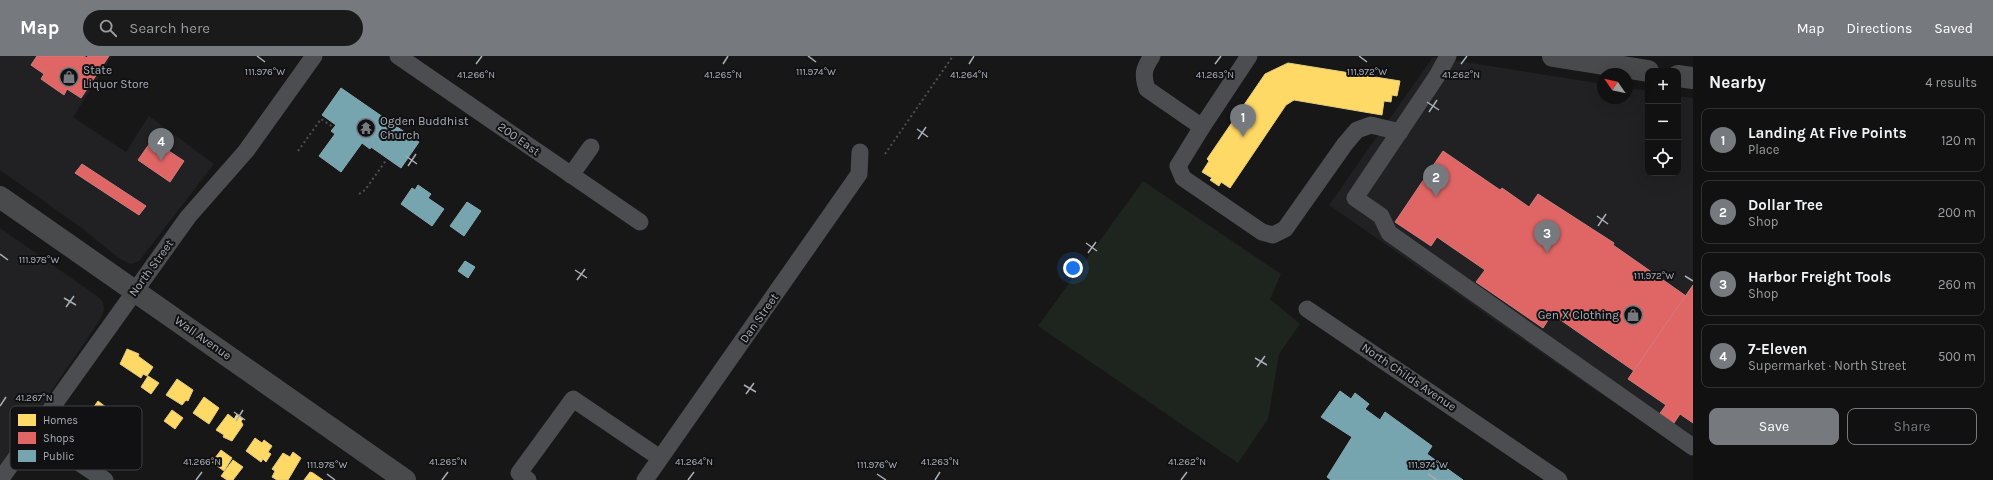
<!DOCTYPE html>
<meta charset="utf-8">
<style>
:root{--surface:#111;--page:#1a1a1a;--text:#f1f3f6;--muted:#9c9d9f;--line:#303131;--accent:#767a7f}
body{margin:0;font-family:Karla,sans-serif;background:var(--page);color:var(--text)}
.controls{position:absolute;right:12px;top:12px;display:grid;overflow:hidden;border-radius:8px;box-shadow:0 4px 16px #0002}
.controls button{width:36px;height:36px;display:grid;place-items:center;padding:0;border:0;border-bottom:1px solid var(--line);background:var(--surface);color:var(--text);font:20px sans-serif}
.compass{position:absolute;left:1597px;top:12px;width:36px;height:36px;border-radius:50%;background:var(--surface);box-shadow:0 4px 16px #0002;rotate:304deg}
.you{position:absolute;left:1073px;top:212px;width:14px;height:14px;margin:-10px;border:3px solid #fff;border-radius:50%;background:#1a73e8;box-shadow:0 0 0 6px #1a73e833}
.badge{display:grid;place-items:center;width:26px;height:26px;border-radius:50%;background:var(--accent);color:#fff;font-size:13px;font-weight:700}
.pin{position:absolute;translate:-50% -33px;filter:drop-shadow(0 1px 2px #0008)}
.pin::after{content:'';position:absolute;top:21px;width:14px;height:12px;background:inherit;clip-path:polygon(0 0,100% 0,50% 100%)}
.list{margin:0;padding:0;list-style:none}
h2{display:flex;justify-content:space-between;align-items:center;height:52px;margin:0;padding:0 16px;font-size:17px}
h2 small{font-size:13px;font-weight:400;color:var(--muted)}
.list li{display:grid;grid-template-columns:26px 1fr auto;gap:12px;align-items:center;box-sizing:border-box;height:64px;margin:0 8px 8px;padding:0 8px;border:1px solid var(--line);border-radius:8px}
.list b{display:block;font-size:15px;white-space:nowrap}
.list p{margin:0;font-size:13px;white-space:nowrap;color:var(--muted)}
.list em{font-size:13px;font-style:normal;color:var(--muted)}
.actions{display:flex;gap:8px;padding:12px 16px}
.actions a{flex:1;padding:9px 0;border:1px solid var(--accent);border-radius:8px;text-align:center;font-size:14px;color:var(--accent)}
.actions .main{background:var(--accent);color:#fff}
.icon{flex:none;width:22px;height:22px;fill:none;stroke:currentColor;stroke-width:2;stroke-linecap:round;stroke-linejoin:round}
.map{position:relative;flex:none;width:1693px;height:424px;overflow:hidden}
header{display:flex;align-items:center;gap:24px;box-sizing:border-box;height:56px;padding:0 20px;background:var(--accent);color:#fff}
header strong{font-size:19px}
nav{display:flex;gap:22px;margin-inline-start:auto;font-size:14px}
.search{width:280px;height:36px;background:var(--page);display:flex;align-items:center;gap:10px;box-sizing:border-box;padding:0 14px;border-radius:22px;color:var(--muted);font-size:15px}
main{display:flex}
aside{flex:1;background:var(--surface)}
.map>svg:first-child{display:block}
</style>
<header>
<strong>Map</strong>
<div class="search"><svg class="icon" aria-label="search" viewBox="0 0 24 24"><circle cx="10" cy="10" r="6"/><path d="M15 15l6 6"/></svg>Search here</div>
<nav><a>Map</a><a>Directions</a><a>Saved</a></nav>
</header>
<main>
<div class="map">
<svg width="1693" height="424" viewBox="0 0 1693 424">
<rect width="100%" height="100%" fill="#171717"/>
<!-- built -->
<g fill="#212123">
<path d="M0,0H112L73,61L126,96L149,60L214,108L139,205L131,208L120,203L83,173L0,114Z"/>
<path d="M1433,1L1603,28V42H1627V32L1648,35V117H1678V40L1693,42V399L1586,328L1329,149Z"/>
<path d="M0,172L97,240L103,246L104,254L100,264L0,410Z"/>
</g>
<!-- green -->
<path fill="#1e241e" d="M1143,125L1281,218L1270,243L1300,268L1279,298L1268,363L1238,407L1038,270Z"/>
<!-- homes -->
<g fill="#ffd966" stroke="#e5cc7e">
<path d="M1288,7L1400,25L1397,40L1392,39L1391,46L1384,45L1382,59L1294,44L1286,49L1230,132L1221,126L1219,130L1210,124L1212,122L1202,116L1209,105L1207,103L1265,18Z"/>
<path d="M127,293L139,298L138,300L153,311L147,320L143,318L141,322L120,308Z"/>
<path d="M148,320L159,327L151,338L141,331Z"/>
<path d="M177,323L193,334L188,345L186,344L182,349L166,339Z"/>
<path d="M204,341L219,352L209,368L193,357Z"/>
<path d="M98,345L119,361L111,374L88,359Z"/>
<path d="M172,354L183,362L175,373L164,365Z"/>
<path d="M228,358L234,363L237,358L243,363L241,365L243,369L232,385L223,381L224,379L216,374Z"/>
<path d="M255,382L262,387L264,384L272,390L268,396L271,398L266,406L263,403L261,406L246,395Z"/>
<path d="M221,394L232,402L224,415L212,406Z"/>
<path d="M293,396L301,402L288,424H277L272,421L275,415L272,413L283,397L290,401Z"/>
<path d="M233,404L243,411L233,424H227L221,420Z"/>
<path d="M310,416L313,417L323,424H304Z"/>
</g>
<!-- shops -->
<g fill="#e06666" stroke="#d07c7e">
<path d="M37,0H84L87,2L88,0H109L81,42L67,33L64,39L41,23L44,18L31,9Z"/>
<path d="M152,84L184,105L170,126L138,104Z"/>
<path d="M1443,95L1500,134L1502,132L1529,151L1538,138L1614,187L1613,189L1686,240L1634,315L1552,258L1543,272L1476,226L1485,214L1437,181L1431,190L1395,166Z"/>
<path d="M82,108L146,150L139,159L75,117Z"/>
<path d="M1693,229V367L1680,358L1672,370L1658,360L1666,349L1628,323Z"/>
</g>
<!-- public -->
<g fill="#76a5af" stroke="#85a8b1">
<path d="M341,32L419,86L401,112L371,91L370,93L362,87L341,116L319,100L335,78L331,75L336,69L322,59Z"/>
<path d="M418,129L431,138L428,142L444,153L432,170L401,148L412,132L415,134Z"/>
<path d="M467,146L481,155L464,180L450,170Z"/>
<path d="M465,205L475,211L468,222L458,215Z"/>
<path d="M1340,335L1351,343L1355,337L1369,348L1365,353L1380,364L1385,356L1432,390L1427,398L1463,424H1331L1327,421L1352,381L1321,361Z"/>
</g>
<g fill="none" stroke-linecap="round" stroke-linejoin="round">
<!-- path -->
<g stroke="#4d4f51" stroke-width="2" stroke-dasharray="2 3" stroke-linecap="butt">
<path d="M298,95L321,63L333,71"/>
<path d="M885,98L953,0"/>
<path d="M359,138L365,134L387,103"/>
</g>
<!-- minor -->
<g stroke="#4c4d50" stroke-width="17">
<path d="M398,0L640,166"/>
<path d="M1152,0C1144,12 1142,18 1147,33L1202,71L1178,110L1183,122L1262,176L1273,179L1285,173L1345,88L1357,74L1371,69L1400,76"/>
<path d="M1448,0L1437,20L1355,142L1381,160L1389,177L1693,391"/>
<path d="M1202,71L1249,0"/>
<path d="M571,119L591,91"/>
<path d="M1307,253L1559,424"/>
<path d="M33,376L105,424"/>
<path d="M0,424L188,161L246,95L314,0"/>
<path d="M528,424L519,417L573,343L660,402"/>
<path d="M645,424L859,118L860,96"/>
</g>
<!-- major -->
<g stroke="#494a4c" stroke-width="22">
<path d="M1553,0L1648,15"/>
<path d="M1678,20L1693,22"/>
<path d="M0,141L405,424"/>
</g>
</g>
<!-- ticks -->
<path fill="none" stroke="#a9afb7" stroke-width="1.5" d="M257,0L265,6M808,0L816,6M1359,0L1367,6M476,8L482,0M723,8L728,0M969,8L974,0M1215,8L1221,0M1461,8L1467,0M1427,46L1439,54M1429,56L1437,44M917,73L928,81M918,83L926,71M406,100L417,108M408,110L416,98M1597,160L1608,168M1598,170L1606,158M1086,187L1097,195M1088,197L1096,186M0,198L8,204M575,214L587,222M1685,220L1693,225M577,224L585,213M64,242L76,249M66,251L74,240M1255,302L1267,309M1257,311L1265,300M744,329L756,336M746,338L754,327M0,350L6,341M234,356L245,364M236,365L243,354M327,418L335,424M877,418L886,424M1428,418L1437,424M196,424L202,416M442,424L448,416M688,424L694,416M935,424L940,416M1181,424L1187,416"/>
<!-- icons -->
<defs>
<g id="shop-ring" transform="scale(1)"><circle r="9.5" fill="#111113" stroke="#767a7f" stroke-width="1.5"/><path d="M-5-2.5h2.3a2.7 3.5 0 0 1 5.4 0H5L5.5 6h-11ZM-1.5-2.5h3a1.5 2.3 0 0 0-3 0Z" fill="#767a7f"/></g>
<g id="temple-ring" transform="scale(1)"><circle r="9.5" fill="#111113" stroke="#767a7f" stroke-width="1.5"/><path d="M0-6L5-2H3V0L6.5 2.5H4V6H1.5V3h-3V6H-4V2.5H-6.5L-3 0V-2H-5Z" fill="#767a7f"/></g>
</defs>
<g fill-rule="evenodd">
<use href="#shop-ring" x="69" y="21"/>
<use href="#temple-ring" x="366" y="72"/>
<use href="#shop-ring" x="1633" y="259"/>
</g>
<g text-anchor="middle" stroke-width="4" stroke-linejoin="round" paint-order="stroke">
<!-- poi labels -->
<g font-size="12" fill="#a9afb7" stroke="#111113" text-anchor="start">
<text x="83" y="18">State<tspan x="83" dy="14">Liquor Store</tspan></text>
<text x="380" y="69">Ogden Buddhist<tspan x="380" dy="14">Church</tspan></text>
<text x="1619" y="263" text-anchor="end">Gen X Clothing</text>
</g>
<!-- street labels -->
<g font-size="12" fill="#a9afb7" stroke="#111113">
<text transform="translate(519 83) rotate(35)" y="4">200 East</text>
<text transform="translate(151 212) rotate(-54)" y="4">North Street</text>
<text transform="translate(759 262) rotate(-55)" y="4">Dan Street</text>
<text transform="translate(203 282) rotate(35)" y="4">Wall Avenue</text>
<text transform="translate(1409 321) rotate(34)" y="4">North Childs Avenue</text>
</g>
</g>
<!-- legend -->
<rect x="10" y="350" width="132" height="64" rx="6" fill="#111113" stroke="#3f4044" stroke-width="1"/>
<rect x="18" y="358" width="18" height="12" fill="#ffd966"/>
<rect x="18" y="376" width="18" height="12" fill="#e06666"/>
<rect x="18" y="394" width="18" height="12" fill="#76a5af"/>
<g font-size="11" fill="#a9afb7">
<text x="43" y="368">Homes</text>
<text x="43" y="386">Shops</text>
<text x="43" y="404">Public</text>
</g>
<g font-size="10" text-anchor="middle" fill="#a9afb7" stroke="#111113" stroke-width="4" stroke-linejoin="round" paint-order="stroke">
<text x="1367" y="19">111.972°W</text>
<text x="265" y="19">111.976°W</text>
<text x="816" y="19">111.974°W</text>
<text x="476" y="22">41.266°N</text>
<text x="723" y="22">41.265°N</text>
<text x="969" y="22">41.264°N</text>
<text x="1215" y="22">41.263°N</text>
<text x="1461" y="22">41.262°N</text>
<text x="39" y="207">111.978°W</text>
<text x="1654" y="223">111.972°W</text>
<text x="34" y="345">41.267°N</text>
<text x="202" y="409">41.266°N</text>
<text x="448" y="409">41.265°N</text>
<text x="694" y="409">41.264°N</text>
<text x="940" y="409">41.263°N</text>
<text x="1187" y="409">41.262°N</text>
<text x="327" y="412">111.978°W</text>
<text x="877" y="412">111.976°W</text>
<text x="1428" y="412">111.974°W</text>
</g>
</svg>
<div class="controls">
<button>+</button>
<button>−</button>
<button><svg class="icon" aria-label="locate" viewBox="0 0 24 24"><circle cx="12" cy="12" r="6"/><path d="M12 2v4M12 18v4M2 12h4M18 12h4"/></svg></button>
</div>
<svg class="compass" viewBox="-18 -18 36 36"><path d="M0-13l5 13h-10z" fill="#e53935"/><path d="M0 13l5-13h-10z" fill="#9c9d9f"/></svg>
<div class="you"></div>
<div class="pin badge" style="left:1243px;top:81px">1</div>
<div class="pin badge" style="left:1436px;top:141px">2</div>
<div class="pin badge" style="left:1547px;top:197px">3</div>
<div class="pin badge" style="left:161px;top:105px">4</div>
</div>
<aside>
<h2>Nearby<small>4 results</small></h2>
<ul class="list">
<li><span class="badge">1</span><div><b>Landing At Five Points</b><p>Place</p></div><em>120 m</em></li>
<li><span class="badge">2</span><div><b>Dollar Tree</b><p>Shop</p></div><em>200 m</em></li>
<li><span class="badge">3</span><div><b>Harbor Freight Tools</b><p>Shop</p></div><em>260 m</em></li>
<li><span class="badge">4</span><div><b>7-Eleven</b><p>Supermarket · North Street</p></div><em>500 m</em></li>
</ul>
<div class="actions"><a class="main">Save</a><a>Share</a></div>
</aside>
</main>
